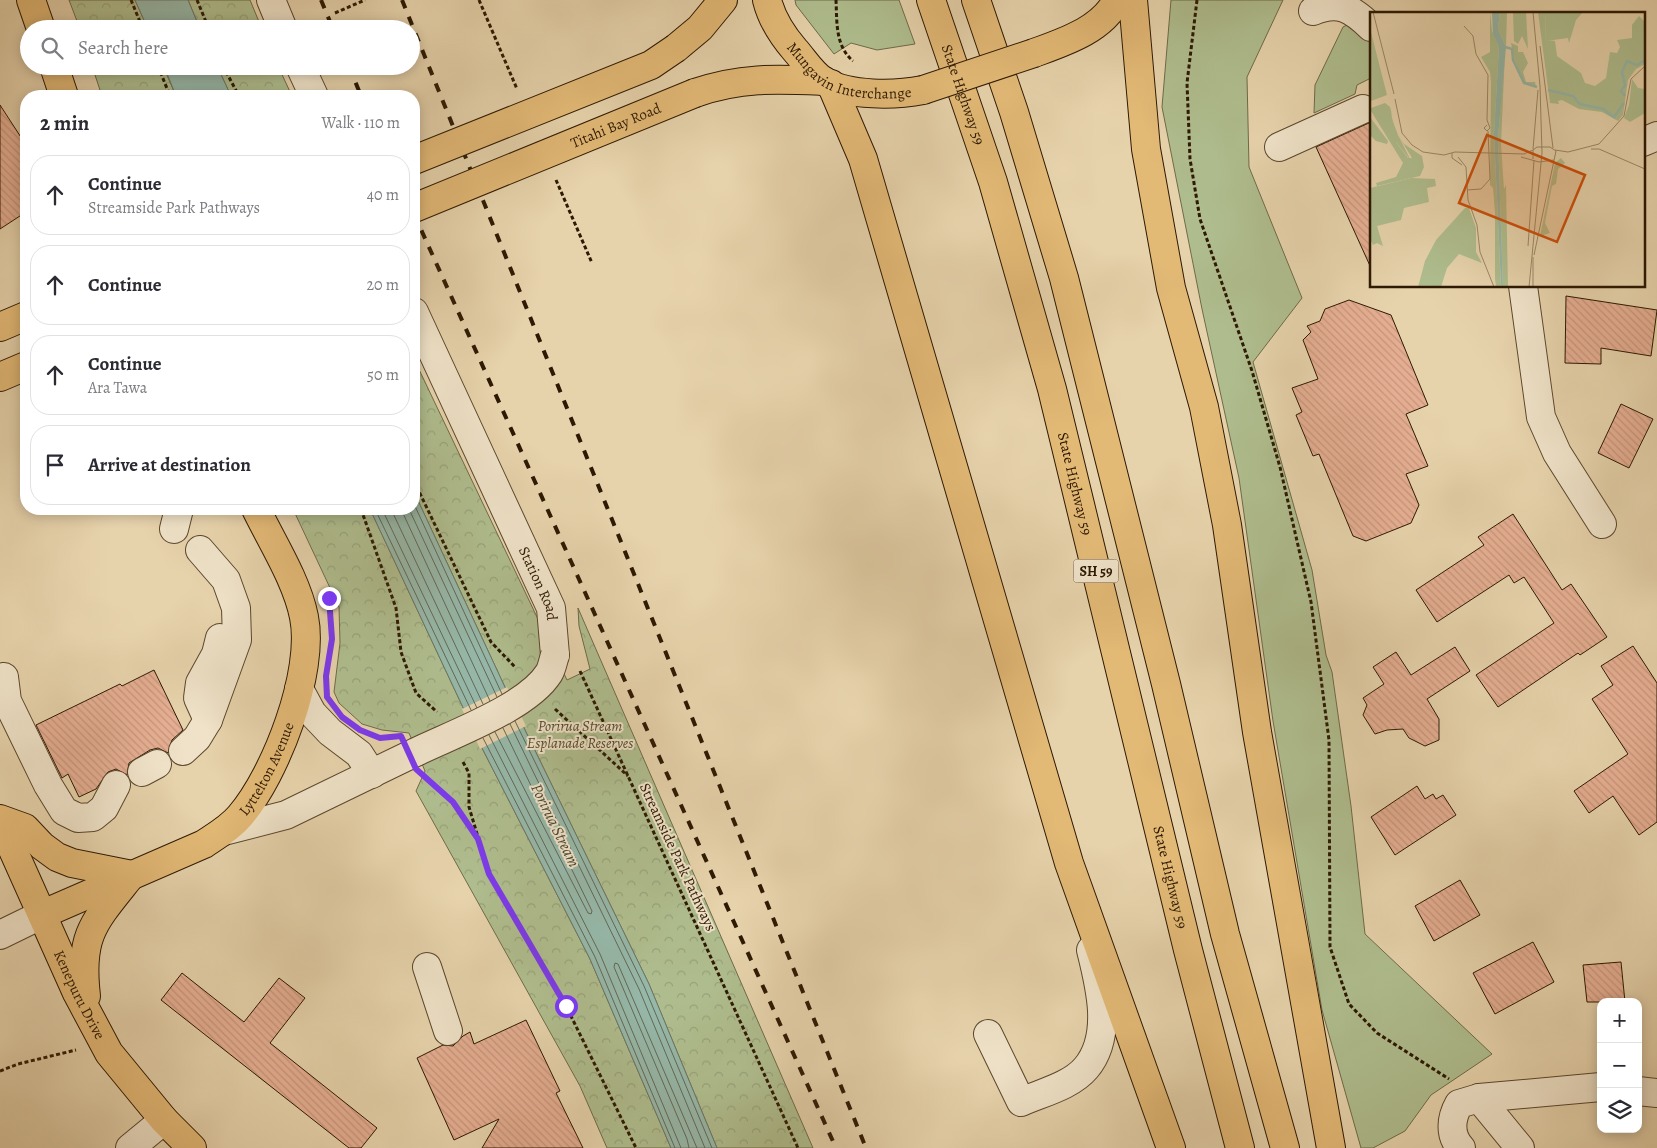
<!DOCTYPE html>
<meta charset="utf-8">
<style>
:root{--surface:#fff;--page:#f2f2f3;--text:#2b2b33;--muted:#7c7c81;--line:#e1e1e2}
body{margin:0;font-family:Alegreya,serif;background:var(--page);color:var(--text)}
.controls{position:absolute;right:15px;bottom:15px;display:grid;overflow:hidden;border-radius:10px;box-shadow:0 2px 12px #0003}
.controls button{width:45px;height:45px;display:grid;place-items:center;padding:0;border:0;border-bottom:1px solid var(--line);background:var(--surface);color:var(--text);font:25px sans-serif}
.stop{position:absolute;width:15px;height:15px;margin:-11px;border:4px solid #7c3aed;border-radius:50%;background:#fff}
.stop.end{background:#7c3aed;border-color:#fff;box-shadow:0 1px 5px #0008}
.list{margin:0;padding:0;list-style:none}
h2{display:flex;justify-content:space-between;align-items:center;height:65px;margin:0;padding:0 20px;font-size:21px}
h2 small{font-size:16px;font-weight:400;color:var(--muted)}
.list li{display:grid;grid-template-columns:32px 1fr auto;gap:15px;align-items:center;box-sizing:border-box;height:80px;margin:0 10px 10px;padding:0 10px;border:1px solid var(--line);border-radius:20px}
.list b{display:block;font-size:19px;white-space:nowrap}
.list p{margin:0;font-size:16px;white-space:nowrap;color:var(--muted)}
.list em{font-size:16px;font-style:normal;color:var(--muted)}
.icon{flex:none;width:28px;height:28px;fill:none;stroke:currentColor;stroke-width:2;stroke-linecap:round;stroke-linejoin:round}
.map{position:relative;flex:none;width:1657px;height:1148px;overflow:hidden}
.search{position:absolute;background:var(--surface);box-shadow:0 2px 12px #0003;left:20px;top:20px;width:400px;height:55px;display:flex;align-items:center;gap:12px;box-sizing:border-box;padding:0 18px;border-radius:28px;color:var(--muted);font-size:19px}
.panel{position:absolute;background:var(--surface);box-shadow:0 2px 12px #0003;left:20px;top:90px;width:400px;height:425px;border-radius:20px}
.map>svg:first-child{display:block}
</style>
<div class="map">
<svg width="1657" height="1148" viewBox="0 0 1657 1148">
<defs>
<pattern id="forest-crowns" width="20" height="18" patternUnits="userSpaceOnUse" patternTransform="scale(1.25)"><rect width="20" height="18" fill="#afbd8e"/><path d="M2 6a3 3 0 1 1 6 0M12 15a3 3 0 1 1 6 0" fill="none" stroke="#97a279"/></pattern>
<pattern id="building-back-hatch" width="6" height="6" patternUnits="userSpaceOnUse" patternTransform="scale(1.25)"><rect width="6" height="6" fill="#e5ae92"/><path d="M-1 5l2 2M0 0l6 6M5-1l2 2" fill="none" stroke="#c5957c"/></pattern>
</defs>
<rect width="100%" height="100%" fill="#e6d2ab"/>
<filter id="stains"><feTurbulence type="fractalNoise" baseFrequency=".004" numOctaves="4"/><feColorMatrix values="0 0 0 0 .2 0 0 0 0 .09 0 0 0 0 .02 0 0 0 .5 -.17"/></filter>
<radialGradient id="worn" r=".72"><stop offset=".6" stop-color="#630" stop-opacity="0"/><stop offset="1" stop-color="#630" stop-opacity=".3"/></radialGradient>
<!-- grass -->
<g fill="#afbd8e" stroke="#6e6b48">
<path d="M795,0H899L915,44L877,50L851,43L834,54L796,5Z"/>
<path d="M1171,0H1283L1247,77L1249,167L1302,298L1253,362L1312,570L1326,655L1332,672L1351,806L1365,934L1492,1054L1431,1095L1405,1131L1373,1148H1361L1322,1010L1273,721L1239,478L1202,309L1162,107Z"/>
<path d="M1349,24L1371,40V78L1357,85L1355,94L1314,113L1315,85L1343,27Z"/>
</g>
<!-- forest -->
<g fill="url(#forest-crowns)" stroke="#6e6b48">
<path d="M69,0H135L148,29H80Z"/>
<path d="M188,0H250L262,29H200Z"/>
<path d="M92,66H163L176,96H102Z"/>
<path d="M217,66H278L292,96H231Z"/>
<path d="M414,359L567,680L590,669L579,626L578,608L813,1148H717L649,984L524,728L414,492Z"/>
<path d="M293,509H370L482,748L590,959L671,1148H607L580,1086L416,791L425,771L409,733L382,730L362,724L339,703L334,692L340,643L339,607Z"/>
</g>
<!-- water -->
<g fill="#96b8a9" stroke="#6c7866">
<path d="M135,0H188L200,29H148Z"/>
<path d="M164,66H217L231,96H176Z"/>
<path d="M414,492L524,728L649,984L717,1148H671L590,959L482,748L370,509H414Z"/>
</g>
<!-- pier -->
<path fill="#e6d2ab" d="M507,687L526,726L480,749L462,709Z"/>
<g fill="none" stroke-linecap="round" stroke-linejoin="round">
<!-- shore -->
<g stroke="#626856" stroke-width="1">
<path d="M414,504L502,694"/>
<path d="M375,509L471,710"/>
<path d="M382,509L477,708"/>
<path d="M391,509L483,704"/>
<path d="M401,509L490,701"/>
<path d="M409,509L497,697"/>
<path d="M515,721L644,986L712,1148"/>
<path d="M510,724L639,989L705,1148"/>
<path d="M495,732L588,913L591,914L592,911L503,728"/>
<path d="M489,735L600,954L681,1148"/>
<path d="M483,738L595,957L675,1148"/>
<path d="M689,1148L687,1139L614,967L615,963L618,964L697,1148"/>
</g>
</g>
<!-- building -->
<g fill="url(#building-back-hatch)" stroke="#2d1902">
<path d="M0,105L26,145V212L0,229Z"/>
<path d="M1371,122V268L1316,147Z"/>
<path d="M1566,296L1657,310L1651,356L1601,348V364L1565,363Z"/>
<path d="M1349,300L1391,315L1428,405L1406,414L1428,466L1406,474L1419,505L1411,523L1366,541L1353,536L1319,454L1313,456L1296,415L1302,412L1292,388L1318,379L1303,340L1311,332L1307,326L1320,321L1325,309Z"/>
<path d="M1621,404L1653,419L1629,468L1598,453Z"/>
<path d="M1513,514L1562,590L1571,584L1607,637L1580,655L1578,653L1498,707L1476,675L1554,623L1524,577L1514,583L1509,575L1437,622L1416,590L1484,545L1478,537Z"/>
<path d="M1633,646L1657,683V822L1639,835L1613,796L1589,813L1574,791L1628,754L1592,699L1613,685L1601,666Z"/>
<path d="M1455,647L1470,671L1427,699L1439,719V740L1425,746L1409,738L1403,729L1387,730L1375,734L1363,715L1367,705L1363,698L1384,684L1373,667L1396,652L1411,675Z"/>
<path d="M154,670L183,730L172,740L168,753L158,748L150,750L129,763L127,775L116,769L108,772L96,789L79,797L68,774L62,778L36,725L120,684L122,686Z"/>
<path d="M1417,786L1425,799L1433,794L1436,799L1443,795L1456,815L1395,855L1371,817Z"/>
<path d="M1460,880L1480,915L1434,941L1415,906Z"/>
<path d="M1533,942L1554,982L1495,1014L1473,973Z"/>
<path d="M1621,962L1625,1002H1587L1583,965Z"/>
<path d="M182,973L244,1022L279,978L305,998L270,1043L377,1128L361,1148H349L161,1000Z"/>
<path d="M526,1020L560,1091L556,1093L583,1148H482L499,1119L454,1140L417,1058L443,1045L453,1046L463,1036L470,1032L474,1044Z"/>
</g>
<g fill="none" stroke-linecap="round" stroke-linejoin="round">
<!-- minor casing -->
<g stroke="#5b472c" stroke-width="30">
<g id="minor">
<path d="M271,0L283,29"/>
<path d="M1313,11C1339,0 1352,9 1371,27"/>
<path d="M300,66L314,96"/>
<path d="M1643,142L1657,136"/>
<path d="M1279,147L1363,109"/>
<path d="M1523,286L1541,417L1557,453L1602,524"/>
<path id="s1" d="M414,312L551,608L555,655"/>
<path d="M174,529L179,509"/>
<path d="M4,677L7,701L48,785L64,811L78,818L93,817L104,808L116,785"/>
<path d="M299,689L312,713L330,732L359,754L372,774"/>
<path d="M208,720L198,698L200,683L216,654L220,638"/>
<path d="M183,751L197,738L208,720L237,640L236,608L226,580L200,550"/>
<path d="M142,772L157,764"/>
<path d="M224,831L286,815L416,752"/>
<path d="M0,935L43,914"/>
<path d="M427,967L448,1031"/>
<path d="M988,1034L1021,1102C1041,1093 1071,1086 1086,1068C1113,1036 1100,986 1091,950"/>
<path d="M1638,1091L1657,1093"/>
<path d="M1479,1098L1520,1148"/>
<path d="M130,1148L164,1120"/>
<path d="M1461,1148C1449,1135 1451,1118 1459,1104L1479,1098L1601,1087"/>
</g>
</g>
<!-- major casing -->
<g stroke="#2d1902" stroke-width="30">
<g id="major">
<path d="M31,0L41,29"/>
<path id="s2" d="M767,0C772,20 782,35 795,50C804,60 813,75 824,81C848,97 897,95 923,90"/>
<path id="s3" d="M931,0L993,182L1052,389L1188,950L1240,1148"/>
<path d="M976,0L1014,112L1064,278L1166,684L1225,934L1285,1148"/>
<path d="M1133,0L1146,149L1171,288L1204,407L1227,525L1257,732L1331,1148"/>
<path d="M676,48L700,28L723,0"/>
<path d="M1034,53C1064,42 1102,30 1117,0"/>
<path d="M54,66L64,96"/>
<path d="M831,84L863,159L1069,863L1171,1148"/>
<path d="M695,93C741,77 777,79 824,81"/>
<path d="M0,327L26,316"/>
<path d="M0,377L26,366"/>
<path d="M0,819L25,828L42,846L57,857L72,863L132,875"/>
<path id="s4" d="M0,821L77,993L109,1053L164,1120L192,1148"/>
<path id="s5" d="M43,914L204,844C216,836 230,828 240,816C276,774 315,672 304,617C297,581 272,542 256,509"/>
<path d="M86,996C79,936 93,923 129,878"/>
</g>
</g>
<!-- path -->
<g stroke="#2d1902" stroke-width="3" stroke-dasharray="4 2.5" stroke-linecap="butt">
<path d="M131,0L143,29"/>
<path d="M197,0L209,29"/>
<path d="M479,0L517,89"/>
<path d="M836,0C837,21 835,46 853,61"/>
<path d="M1197,0L1187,83L1190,159L1200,219L1252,371L1280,467L1311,602L1329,740L1330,947L1349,1004L1377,1033L1449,1079"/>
<path d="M335,13L365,0"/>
<path d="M158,66L170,96"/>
<path d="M223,66L239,96"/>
<path d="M556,180L592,263"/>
<path d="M414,481L491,642L516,668"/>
<path d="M361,509L396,608L401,652L416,693L437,712"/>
<path d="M580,671L798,1148"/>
<path d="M555,709L628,776"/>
<path d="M463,762L469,773V807L489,874L566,1006L636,1148"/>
<path d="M427,779L453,802L476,837"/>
<path d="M0,1071L18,1064L76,1050"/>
</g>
<!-- minor -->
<use href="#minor" stroke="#efe2c8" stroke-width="28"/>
<!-- major -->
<use href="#major" stroke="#e3b976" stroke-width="28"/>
<!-- rail -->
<g stroke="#2d1902" stroke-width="4" stroke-dasharray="9 9" stroke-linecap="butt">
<path d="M321,0L333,29"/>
<path d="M402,0L866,1148"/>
<path d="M349,66L361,96"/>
<path d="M414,214L836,1148"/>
</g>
<!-- minor-bridge casing -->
<g stroke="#5b472c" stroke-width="30" stroke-linecap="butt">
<path id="minor-bridge" d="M416,752C453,734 528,707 549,673C552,668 553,661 555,655"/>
</g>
<!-- major-bridge casing -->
<g stroke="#2d1902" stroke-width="30" stroke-linecap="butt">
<g id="major-bridge">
<path d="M923,90L1034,53"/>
<path d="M414,160L651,65L676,48"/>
<path id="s6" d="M414,208L695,93"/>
</g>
</g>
<!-- minor-bridge -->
<use href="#minor-bridge" stroke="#efe2c8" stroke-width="28"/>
<!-- major-bridge -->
<use href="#major-bridge" stroke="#e3b976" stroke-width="28"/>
</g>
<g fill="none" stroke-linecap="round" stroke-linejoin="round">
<!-- route -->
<path stroke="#7c3aed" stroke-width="6" d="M329,598L332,639L326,676L327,697L342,717L360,730L380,738L401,736L416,769L453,802L478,839L489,874L566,1006"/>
</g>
<g text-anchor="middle" stroke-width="4" stroke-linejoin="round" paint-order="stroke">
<!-- shield labels -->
<rect fill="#efe2c8" stroke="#67553d" stroke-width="1" x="1073.5" y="559.5" width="45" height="23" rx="4"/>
<g font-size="14" font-weight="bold" fill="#2d1902">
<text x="1096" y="576">SH 59</text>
</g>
<!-- street labels -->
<g font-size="15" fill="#2d1902" stroke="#efe2c8">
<text dy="5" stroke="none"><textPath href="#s2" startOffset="120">Mungavin Interchange</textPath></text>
<text dy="5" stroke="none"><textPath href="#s3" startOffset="100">State Highway 59</textPath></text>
<text dy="5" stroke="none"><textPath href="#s6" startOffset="218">Titahi Bay Road</textPath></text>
<text dy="5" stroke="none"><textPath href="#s3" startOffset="505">State Highway 59</textPath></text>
<text dy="5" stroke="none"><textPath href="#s1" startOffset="299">Station Road</textPath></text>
<text dy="5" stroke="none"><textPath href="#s5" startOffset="276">Lyttelton Avenue</textPath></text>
<text transform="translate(678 857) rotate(65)" y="5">Streamside Park Pathways</text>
<text dy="5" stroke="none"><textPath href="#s3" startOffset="910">State Highway 59</textPath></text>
<text dy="5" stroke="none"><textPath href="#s4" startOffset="191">Kenepuru Drive</textPath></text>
</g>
<!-- park labels -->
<g font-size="15" font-style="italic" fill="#544a2c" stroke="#efe2c8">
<text x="580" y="731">Porirua Stream<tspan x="580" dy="17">Esplanade Reserves</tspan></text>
</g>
<!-- water labels -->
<g font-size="16" font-style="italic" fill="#4c4934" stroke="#efe2c8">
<text transform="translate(556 825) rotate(64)" y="6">Porirua Stream</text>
</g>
</g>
<!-- overview -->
<g transform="translate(1370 12)">
<rect width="275" height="275" fill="#e6d2ab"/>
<path d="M130,0H137L136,35L128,17ZM143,0H156L158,37L152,24L148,32L144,29ZM175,0H213L206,8L199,31L198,26L176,29ZM0,16L17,83L1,89H0ZM141,31L148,34V40H153L158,51L153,60L156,70H165L166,75L154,71L144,47ZM15,91L20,95L28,123L34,132L52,144L54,155L50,164L7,174L6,171L26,165L33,151L1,99V96ZM21,99L28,123L42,146H38L26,130ZM0,105L18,129L17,132L6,129L0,123ZM191,146L195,151L188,157L186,172L182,174L175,211L180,221L170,224L185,151Z" fill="#afbd8e" fill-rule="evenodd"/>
<path d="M120,0L122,19L129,35L124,122L131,275H126L125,267V201L123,176L120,173L121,70L120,60L111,45L120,40ZM168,0H175L176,28L185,29L187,44L211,61L215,71L225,74L236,66L240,40L247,41L250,35L247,28L262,26V13L269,4L275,10V52L266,57L258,68L253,103L248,109L232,100L209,97L192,88L188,89L189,92L180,91ZM135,40L131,132L134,177L136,173L138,275H133L128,125ZM262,67L268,76L275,77V101L260,110L254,106L259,93ZM19,99L28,123L41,149L23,126ZM42,166L65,167L66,174L57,176L59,190L34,196L31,208L7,214L13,234L7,231L3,233L0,227V176ZM95,196H99L106,216V240L112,251L89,242L77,256L71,275H48L55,249L66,228Z" fill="#afbd8e"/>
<path d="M122,0H130L128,17L136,35L128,125L133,275L131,273L124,122L129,35L123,22Z" fill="#96b8a9"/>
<path fill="none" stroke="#96b8a9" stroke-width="2.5" d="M135,35L142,37L143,48L154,71L167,75M178,78L203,84L210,92L233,97L244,105L254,91M255,84L251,79L255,73L252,60L257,49L267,53L275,48"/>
<path fill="none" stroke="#9c8867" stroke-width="1" d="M3,0L24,82M94,14L103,24L106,42L118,63L117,108L120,116L117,119L114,116L117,113M170,34L183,136M25,87L32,121L42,133L53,140L74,143L85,140L154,142L163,138M163,137L168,78M221,137H229L275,157M185,138L198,140L229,132L254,104L261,67L275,54M82,141V146L92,153M88,145L96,155L98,188L107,213L110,240L124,275M151,145L169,150L184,148M163,147V138L167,135H180L186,139L164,243M97,178L111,177L120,167L118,119M158,234L164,148M159,275L172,141L170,74L163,0M163,275V245"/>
<path fill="#cc4f0a" fill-opacity="0.15" stroke="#cc4f0a" stroke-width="2.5" d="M117,123L215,163L187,230L89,191Z"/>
<rect width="275" height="275" fill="none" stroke="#2d1902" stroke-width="2.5"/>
</g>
<rect width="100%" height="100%" filter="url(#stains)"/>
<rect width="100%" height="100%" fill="url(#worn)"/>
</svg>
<div class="controls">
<button>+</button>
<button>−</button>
<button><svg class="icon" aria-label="layers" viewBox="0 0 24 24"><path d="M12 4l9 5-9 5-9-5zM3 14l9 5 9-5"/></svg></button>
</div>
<div class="stop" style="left:566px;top:1006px"></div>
<div class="stop end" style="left:329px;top:598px"></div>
<div class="search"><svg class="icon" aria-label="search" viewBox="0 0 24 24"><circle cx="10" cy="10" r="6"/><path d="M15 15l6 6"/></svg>Search here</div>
<section class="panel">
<h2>2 min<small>Walk · 110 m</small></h2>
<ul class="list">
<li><svg class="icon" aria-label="ahead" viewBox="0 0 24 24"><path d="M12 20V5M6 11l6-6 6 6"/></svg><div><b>Continue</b><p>Streamside Park Pathways</p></div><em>40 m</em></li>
<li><svg class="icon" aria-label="ahead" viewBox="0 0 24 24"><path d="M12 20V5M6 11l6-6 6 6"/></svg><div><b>Continue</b></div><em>20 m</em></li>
<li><svg class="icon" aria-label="ahead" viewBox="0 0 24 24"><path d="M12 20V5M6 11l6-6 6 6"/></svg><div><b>Continue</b><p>Ara Tawa</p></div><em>50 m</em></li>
<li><svg class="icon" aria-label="arrive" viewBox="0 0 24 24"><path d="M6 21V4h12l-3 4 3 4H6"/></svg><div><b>Arrive at destination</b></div></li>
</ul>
</section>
</div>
